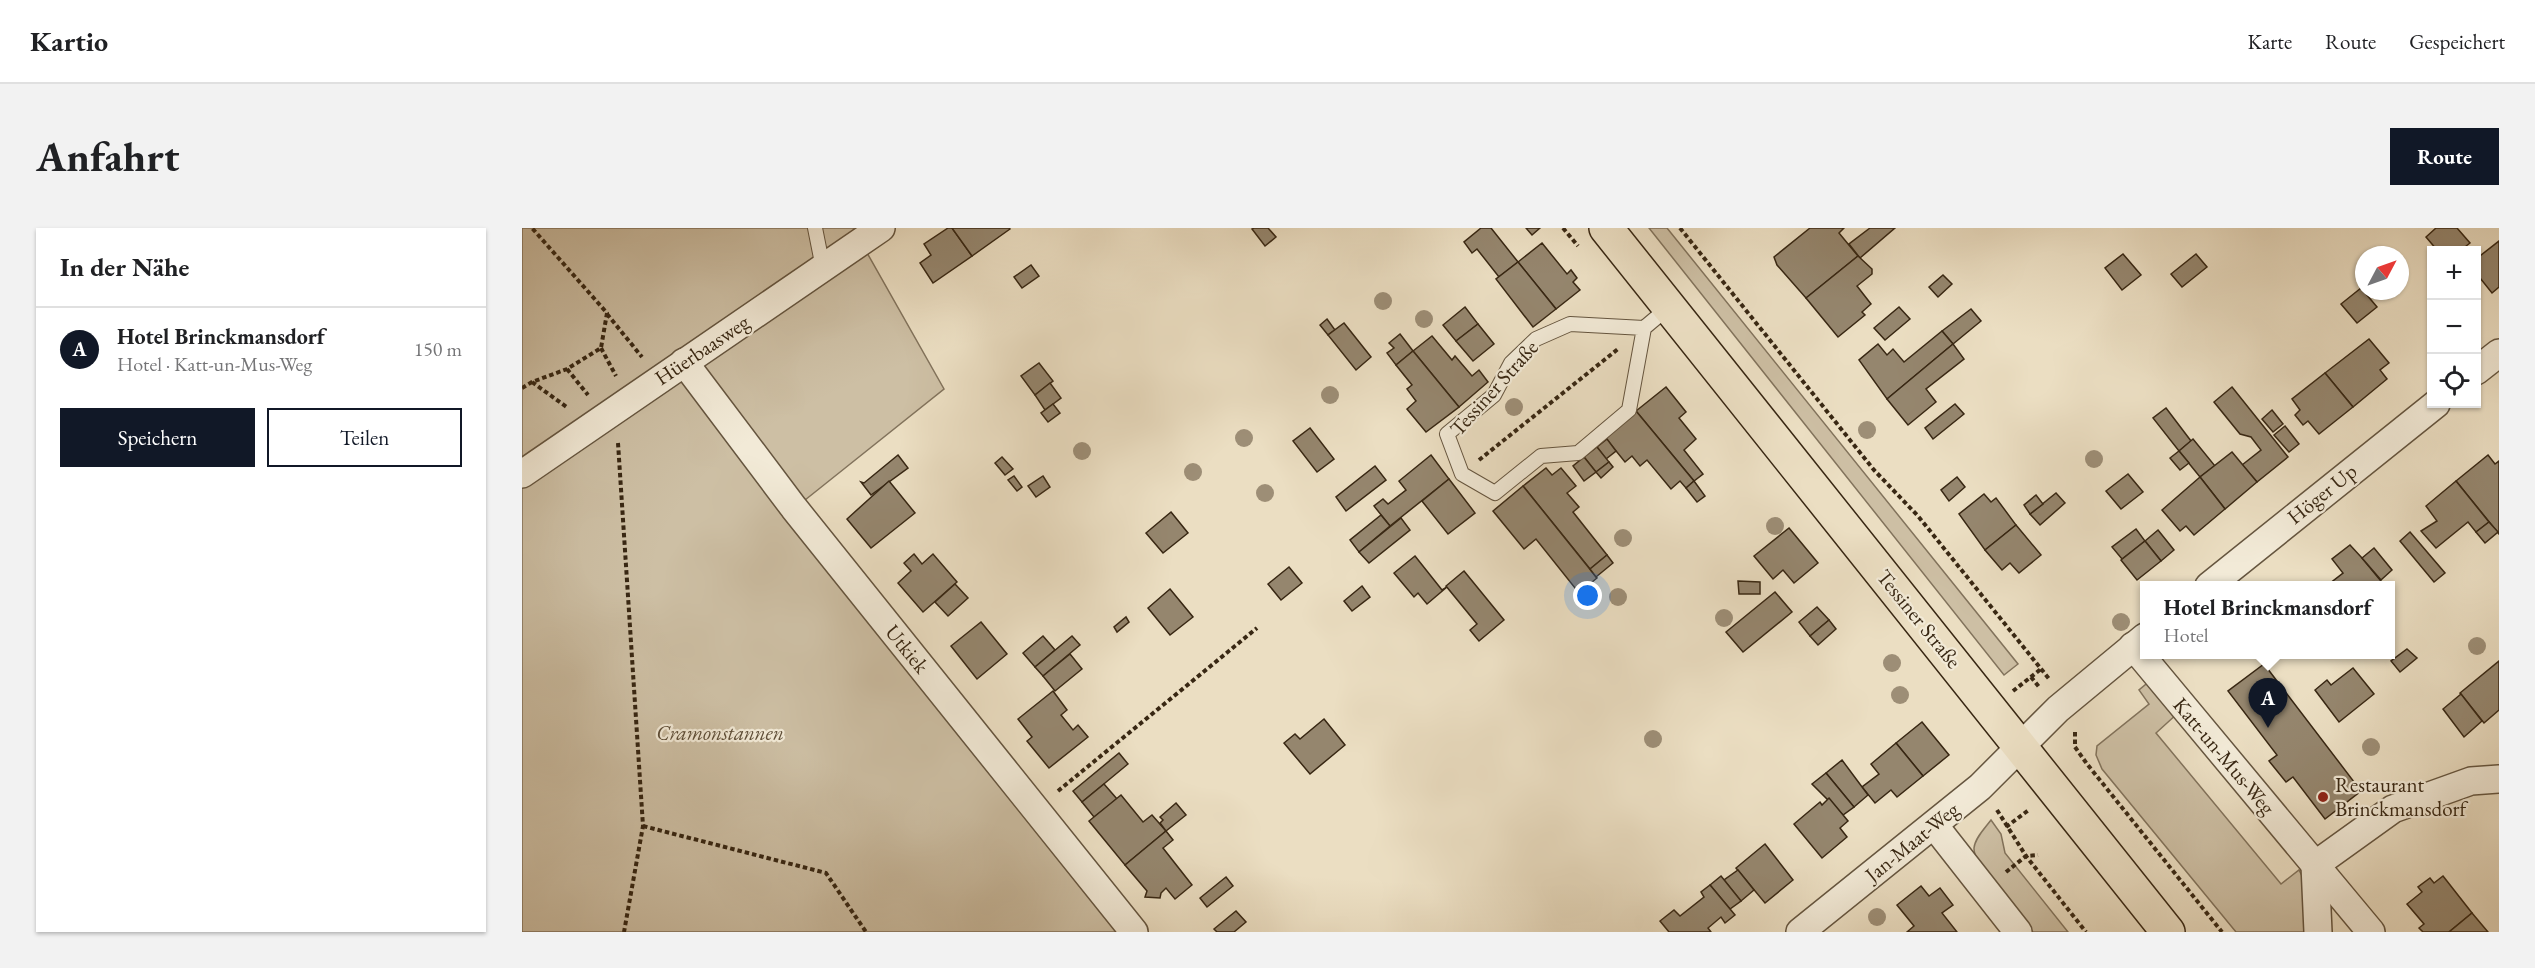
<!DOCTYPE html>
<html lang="de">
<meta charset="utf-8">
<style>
:root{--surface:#fff;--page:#f2f2f2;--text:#202124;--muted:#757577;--line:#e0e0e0;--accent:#111827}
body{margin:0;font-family:"EB Garamond",serif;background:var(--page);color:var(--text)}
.controls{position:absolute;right:18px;top:18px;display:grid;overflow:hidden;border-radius:0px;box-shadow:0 2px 4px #0004}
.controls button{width:54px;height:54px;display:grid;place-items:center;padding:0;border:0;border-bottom:2px solid var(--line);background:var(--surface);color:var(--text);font:30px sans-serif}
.compass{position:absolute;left:1833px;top:18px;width:54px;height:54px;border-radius:50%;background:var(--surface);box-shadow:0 2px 4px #0004;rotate:49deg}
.you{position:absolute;left:1066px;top:368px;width:21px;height:21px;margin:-15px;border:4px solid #fff;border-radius:50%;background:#1a73e8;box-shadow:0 0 0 9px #1a73e833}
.badge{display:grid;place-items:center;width:39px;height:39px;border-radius:50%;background:var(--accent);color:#fff;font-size:20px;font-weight:700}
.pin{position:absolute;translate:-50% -50px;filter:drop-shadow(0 2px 3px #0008)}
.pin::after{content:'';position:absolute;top:32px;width:21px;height:18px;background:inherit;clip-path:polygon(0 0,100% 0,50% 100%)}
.popup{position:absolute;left:1618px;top:353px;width:255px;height:78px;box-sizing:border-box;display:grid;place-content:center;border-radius:0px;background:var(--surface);filter:drop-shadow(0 2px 4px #0005);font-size:20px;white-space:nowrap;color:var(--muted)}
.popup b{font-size:22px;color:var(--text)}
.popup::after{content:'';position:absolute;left:50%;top:100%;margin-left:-12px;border:12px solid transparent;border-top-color:var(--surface)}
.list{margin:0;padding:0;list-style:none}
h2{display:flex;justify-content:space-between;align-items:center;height:78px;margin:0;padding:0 24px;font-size:26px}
h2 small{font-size:20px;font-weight:400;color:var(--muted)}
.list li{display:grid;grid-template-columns:39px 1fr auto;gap:18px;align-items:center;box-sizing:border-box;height:84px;padding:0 24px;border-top:2px solid var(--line)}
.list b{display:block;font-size:22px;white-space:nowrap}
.list p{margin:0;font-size:20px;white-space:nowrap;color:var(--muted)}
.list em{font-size:20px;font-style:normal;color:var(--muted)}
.actions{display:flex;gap:12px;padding:18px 24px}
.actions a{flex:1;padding:14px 0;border:2px solid var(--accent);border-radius:0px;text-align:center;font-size:21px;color:var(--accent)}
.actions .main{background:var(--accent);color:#fff}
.icon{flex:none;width:33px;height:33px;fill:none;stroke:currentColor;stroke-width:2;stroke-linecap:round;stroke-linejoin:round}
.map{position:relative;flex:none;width:1977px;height:704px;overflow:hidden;border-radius:0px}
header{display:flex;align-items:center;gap:36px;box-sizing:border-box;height:84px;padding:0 30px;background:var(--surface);border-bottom:2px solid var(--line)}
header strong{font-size:28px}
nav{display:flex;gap:33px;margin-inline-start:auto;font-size:21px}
.intro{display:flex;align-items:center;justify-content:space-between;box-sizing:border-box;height:144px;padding:0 36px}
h1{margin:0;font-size:42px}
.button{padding:15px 27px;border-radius:0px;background:var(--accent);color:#fff;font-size:21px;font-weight:700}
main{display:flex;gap:36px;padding:0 36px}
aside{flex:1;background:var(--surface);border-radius:0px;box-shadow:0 2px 4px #0004}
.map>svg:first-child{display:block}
</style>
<header>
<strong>Kartio</strong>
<nav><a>Karte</a><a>Route</a><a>Gespeichert</a></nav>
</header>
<div class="intro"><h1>Anfahrt</h1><a class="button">Route</a></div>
<main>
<aside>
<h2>In der Nähe<small></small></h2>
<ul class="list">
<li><span class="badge">A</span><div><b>Hotel Brinckmansdorf</b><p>Hotel · Katt-un-Mus-Weg</p></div><em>150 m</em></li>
</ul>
<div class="actions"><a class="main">Speichern</a><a>Teilen</a></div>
</aside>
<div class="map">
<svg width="1977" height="704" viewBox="0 0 1977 704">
<rect width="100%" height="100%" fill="#ebdec2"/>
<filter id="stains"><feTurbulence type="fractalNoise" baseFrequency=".00333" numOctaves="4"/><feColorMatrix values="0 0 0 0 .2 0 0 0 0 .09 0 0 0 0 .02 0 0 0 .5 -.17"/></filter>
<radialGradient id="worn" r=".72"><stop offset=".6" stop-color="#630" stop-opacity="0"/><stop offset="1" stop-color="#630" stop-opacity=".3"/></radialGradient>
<!-- green -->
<g fill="#cdbfa4" stroke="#82735c" stroke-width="1.5">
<path d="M0,0H331L422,161L273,280L612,704H0Z"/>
<path d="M1127,0H1145L1496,436L1482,447Z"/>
<path d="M1629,452L1656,485L1634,505L1759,656L1777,642L1785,658L1786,704H1714L1580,541L1574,527L1575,518L1627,476L1617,462Z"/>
<path d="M1469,592L1479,606L1483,625L1546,704H1511C1498,688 1451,639 1452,620C1453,610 1463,600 1469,592Z"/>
</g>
<!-- building -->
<g fill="#95866e" stroke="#382713" stroke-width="1.5">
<path d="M426,0H430L450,28L411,55L398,35L409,27L402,16Z"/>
<path d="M430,0H487L488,1L450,28Z"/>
<path d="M732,0H746L754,9L743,18L730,1Z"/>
<path d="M959,0H969L996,34L977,49L955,21L950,25L942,14Z"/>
<path d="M1004,0H1018L1010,7Z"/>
<path d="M1288,0H1322L1317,5L1336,28L1284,70L1255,37L1252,29Z"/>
<path d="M1348,0H1373L1338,30L1327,16Z"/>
<path d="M1914,0H1935L1948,15L1939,22H1915L1904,9Z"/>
<path d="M1977,13V59L1970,65L1954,45V31Z"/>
<path d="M1020,15L1045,46L1049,42L1055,50L1051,54L1058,62L1034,81L996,34Z"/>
<path d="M1601,26L1619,47L1600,62L1583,40Z"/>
<path d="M1674,26L1685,39L1660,59L1649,46Z"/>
<path d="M1336,28L1350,41V46L1335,58L1349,76L1340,84L1343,87L1316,109L1284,70Z"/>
<path d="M996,34L1034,81L1011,99L974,51Z"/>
<path d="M509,37L517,48L500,60L492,49Z"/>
<path d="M1421,47L1430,56L1416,69L1407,59Z"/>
<path d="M1839,60L1855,79L1835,95L1819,76Z"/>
<path d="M943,79L956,96L934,113L921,97Z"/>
<path d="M1377,79L1388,91L1363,112L1352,100Z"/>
<path d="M1449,81L1459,93L1431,116L1420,103Z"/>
<path d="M805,91L813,102L806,107L798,97Z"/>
<path d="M822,95L849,129L834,142L806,107Z"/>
<path d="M956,96L972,116L951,133L934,113Z"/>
<path d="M1420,103L1431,116L1365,171L1337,132L1356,116L1365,127L1371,121L1382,134Z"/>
<path d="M878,106L891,123L874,137L865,125L872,120L867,115Z"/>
<path d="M910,108L930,132L933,128L950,148L957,142L966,154L937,179L891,123Z"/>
<path d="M1847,111L1867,135L1858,142L1865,151L1831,179L1803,145Z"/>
<path d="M1431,116L1442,131L1404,161L1414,174L1386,197L1365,171Z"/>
<path d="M891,123L937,179L904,204L885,181L894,173L885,161L890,157L874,137Z"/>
<path d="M517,135L531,153L513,167L499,148Z"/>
<path d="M1803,145L1831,179L1797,206L1786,193L1781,197L1773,187L1778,182L1770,171Z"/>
<path d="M528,155L539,170L523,182L513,167Z"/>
<path d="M1144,159L1164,184L1157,190L1174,211L1162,222L1181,246L1172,253L1114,183Z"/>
<path d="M1710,159L1766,229L1735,254L1720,237L1739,222L1729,209L1718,206L1692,174Z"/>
<path d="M531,176L538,185L526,194L519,185Z"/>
<path d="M1433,176L1442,186L1411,211L1403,200Z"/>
<path d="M1644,180L1669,213L1657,223L1631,190Z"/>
<path d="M1750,182L1761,196L1751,204L1740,191Z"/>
<path d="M1114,183L1172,253L1164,260L1158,253L1149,261L1125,232L1118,238L1110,228L1103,234L1082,208Z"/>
<path d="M1763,198L1777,216L1767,224L1752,207Z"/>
<path d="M788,200L812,231L795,244L771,213Z"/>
<path d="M1085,211L1094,223L1084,231L1075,219Z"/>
<path d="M1671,211L1693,238L1678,249L1657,223Z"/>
<path d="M1075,219L1087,234L1074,244L1062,229Z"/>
<path d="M1657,223L1667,235L1658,242L1648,230Z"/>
<path d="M1710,224L1735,254L1703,281L1678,249Z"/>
<path d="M376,227L386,240L349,267L339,254L342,255Z"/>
<path d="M909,227L927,251L868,298L852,278L861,271L866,276L884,262L877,253Z"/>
<path d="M1966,227L1973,236L1977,233V306L1934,253Z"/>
<path d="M480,229L491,241L483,247L473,235Z"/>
<path d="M1062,229L1074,244L1062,253L1051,238Z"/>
<path d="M1087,234L1091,239L1079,250L1074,244Z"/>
<path d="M853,238L864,252L824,283L814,269Z"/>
<path d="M1024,240L1030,247L1039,240L1054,258L1045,265L1057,279L1051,284L1085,327L1068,341L1001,258Z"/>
<path d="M1606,246L1621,264L1599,281L1584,263Z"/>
<path d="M492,248L500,259L495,263L486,252Z"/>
<path d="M521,248L528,259L514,269L506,258Z"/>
<path d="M1435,249L1443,259L1427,273L1419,262Z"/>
<path d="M1678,249L1703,281L1672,307L1664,298L1658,303L1640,282Z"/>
<path d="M927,251L953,285L926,306L900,273Z"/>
<path d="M367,253L393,285L349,320L325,291Z"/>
<path d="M1172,253L1183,268L1175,274L1164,260Z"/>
<path d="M1934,253L1967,294L1954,304L1946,294L1914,320L1899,303L1915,293L1904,278Z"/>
<path d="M1001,258L1075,350L1057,365L1014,311L1002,321L971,283Z"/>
<path d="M1534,265L1543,275L1518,297L1508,286Z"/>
<path d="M1462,266L1469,274L1474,270L1494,297L1463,322L1437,286Z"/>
<path d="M1514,267L1521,276L1508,286L1502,277Z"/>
<path d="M649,284L666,305L641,325L624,305Z"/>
<path d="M859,287L868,298L837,324L828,312Z"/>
<path d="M879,290L888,302L847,335L837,324Z"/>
<path d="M1967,294L1976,304L1963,315L1954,304Z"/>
<path d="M1494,297L1519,327L1497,345L1488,335L1480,342L1463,322Z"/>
<path d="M1267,300L1296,335L1272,355L1261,342L1251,351L1232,328Z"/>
<path d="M1614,301L1623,313L1600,331L1590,319Z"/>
<path d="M1636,302L1652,322L1639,333L1623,313Z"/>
<path d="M1888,304L1923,345L1912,354L1878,313Z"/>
<path d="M1623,313L1639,333L1615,352L1599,332Z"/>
<path d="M1828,317L1840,330L1863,358H1808L1807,356L1821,345L1810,331Z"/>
<path d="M1852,320L1870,342L1859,352L1840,330Z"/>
<path d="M392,326L400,336L411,326L435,354L401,384L376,355L389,343L382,335Z"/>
<path d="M1085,327L1091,335L1074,349L1068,341Z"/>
<path d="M893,328L920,362L925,359L905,376L896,365L892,369L872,345Z"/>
<path d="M767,339L780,355L759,372L746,356Z"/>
<path d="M942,343L982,392L957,413L948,402L955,396L924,358Z"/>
<path d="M1216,353L1238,354V366H1217Z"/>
<path d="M433,356L446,370L426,388L413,374Z"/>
<path d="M840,358L848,369L830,383L822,373Z"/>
<path d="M648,361L671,389L648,407L626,380Z"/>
<path d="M1253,364L1270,384L1221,424L1204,404Z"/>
<path d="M1295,379L1307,392L1288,408L1277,394Z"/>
<path d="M604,389L607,394L595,404L592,399Z"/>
<path d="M1307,392L1314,401L1296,417L1288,408Z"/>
<path d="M459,394L485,426L455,451L429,418Z"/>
<path d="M521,408L533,422L513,439L501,425Z"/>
<path d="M550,408L558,417L521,448L513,439Z"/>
<path d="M1885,421L1895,430L1878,444L1869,433Z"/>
<path d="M548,426L560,441L533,463L521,448Z"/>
<path d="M1977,433V482L1962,495L1938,465Z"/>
<path d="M1742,436L1839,563L1803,591L1771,549L1764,554L1747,533L1755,527L1706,463Z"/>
<path d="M1831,440L1852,466L1817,494L1793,462L1805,452L1809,457Z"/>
<path d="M531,463L545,482L539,487L551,502L556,497L566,509L527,540L505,513L510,509L496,491Z"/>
<path d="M1939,466L1960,493L1942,509L1921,481Z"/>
<path d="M802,491L823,517L788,546L762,515L773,506L778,511Z"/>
<path d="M1400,494L1427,527L1401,548L1374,515Z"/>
<path d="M1374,515L1401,548L1375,569L1369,562L1353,575L1340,559L1357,546L1349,536Z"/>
<path d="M597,525L606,536L560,574L551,563Z"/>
<path d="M1320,532L1346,567L1332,579L1304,545Z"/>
<path d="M1304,545L1332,579L1321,587L1290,556Z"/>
<path d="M582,556L595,571L572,589L560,574Z"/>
<path d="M599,567L621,594L630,587L644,603L603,637L567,593Z"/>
<path d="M1307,570L1326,593L1318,600L1325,609L1300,630L1272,596L1298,574L1300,577Z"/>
<path d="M654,575L664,587L644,603L638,595L641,592L638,589Z"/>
<path d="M644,603L651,612L641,620L670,657L653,671L644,660L639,665L638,670L623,669L625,663L603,637Z"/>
<path d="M1243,616L1271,652L1243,675L1214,640Z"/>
<path d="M1216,642L1232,662L1219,673L1202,652Z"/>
<path d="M1199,648L1219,673L1208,681L1188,657Z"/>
<path d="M1921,648L1950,685L1927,704H1901L1897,700L1902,696L1885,676L1900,664L1896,659L1908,650L1912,655Z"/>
<path d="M704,649L711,658L685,679L678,670Z"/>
<path d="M1188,657L1213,687L1203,695L1199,689L1186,700L1189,704H1147L1138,693L1152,682L1158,688L1182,669L1179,664Z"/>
<path d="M1399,658L1407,668L1418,660L1431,677L1420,685L1435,704H1385L1392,698L1375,677Z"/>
<path d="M714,683L724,694L712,704H695L692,701Z"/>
<path d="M1950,685L1966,704H1927Z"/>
</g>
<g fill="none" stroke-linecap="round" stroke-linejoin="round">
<!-- lane casing -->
<g stroke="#65553f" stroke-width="16">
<g id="lane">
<path d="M293,0L301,40"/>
<path d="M1122,100L1048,96L1014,111L989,135L972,167L925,206L940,246L973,265L1019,228L1056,225L1107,182L1122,100L1147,79"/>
</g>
</g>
<!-- street casing -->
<g stroke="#65553f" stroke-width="30">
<g id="street">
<path d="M162,134L272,280L612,704"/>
<path d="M1954,143L1977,125"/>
<path d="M0,246L359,0"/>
<path d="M1687,358L1914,176"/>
<path d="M1611,418L1849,704"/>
<path d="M1412,597L1496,704"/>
<path d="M1278,704L1458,559L1536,481L1623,409"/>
<path d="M1796,704L1793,637L1871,581L1949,553L1977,551"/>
</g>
</g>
<!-- primary casing -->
<g stroke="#382713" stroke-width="36">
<path id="primary" d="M1084,0L1646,704"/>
</g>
<!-- path -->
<g stroke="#382713" stroke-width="4" stroke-dasharray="4.5 3" stroke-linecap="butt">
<path d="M1041,0L1056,18"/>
<path d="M1158,0L1352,242L1396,288L1528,452"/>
<path d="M85,86L120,129"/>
<path d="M79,120L94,148"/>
<path d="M45,141L66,167"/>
<path d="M10,154L46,180"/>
<path d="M0,160L10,154L45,141L79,120L85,85L10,0"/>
<path d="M96,215L121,598L102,704"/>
<path d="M957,232L1096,121"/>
<path d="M1509,449L1517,459"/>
<path d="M1491,463L1519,441"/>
<path d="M1553,504V519L1565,536L1700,704"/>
<path d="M536,563L735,400"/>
<path d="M1475,582L1504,628L1564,704"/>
<path d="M121,598L304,645L344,704"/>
<path d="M1484,599L1508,581"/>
<path d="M1484,644L1504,628L1516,627"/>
</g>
<!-- lane -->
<use href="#lane" stroke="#f2ead7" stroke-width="14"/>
<!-- street -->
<use href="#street" stroke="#f2ead7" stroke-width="27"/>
<!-- primary -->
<use href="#primary" stroke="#ebdec2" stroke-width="33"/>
</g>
<!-- trees -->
<g fill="#9d8e76">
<circle cx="861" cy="73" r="9"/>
<circle cx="902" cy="91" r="9"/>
<circle cx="808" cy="167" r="9"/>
<circle cx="992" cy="179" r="9"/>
<circle cx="1345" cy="202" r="9"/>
<circle cx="722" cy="210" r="9"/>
<circle cx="560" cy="223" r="9"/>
<circle cx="1572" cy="231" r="9"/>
<circle cx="671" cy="244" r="9"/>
<circle cx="743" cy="265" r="9"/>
<circle cx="1253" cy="298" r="9"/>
<circle cx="1101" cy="310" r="9"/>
<circle cx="1096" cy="369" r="9"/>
<circle cx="1202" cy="390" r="9"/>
<circle cx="1599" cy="394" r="9"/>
<circle cx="1955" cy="418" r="9"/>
<circle cx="1370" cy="435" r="9"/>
<circle cx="1378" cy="467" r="9"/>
<circle cx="1131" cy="511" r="9"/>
<circle cx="1849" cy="519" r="9"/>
<circle cx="1355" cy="689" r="9"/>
</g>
<!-- markers -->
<circle fill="#8f2418" stroke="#f2ead7" stroke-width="2" cx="1801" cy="569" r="6"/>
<g text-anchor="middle" stroke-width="4.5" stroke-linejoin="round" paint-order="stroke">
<!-- street labels -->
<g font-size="21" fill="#382713" stroke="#f2ead7">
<text transform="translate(180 122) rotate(-34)" y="7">Hüerbaasweg</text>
<text transform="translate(972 160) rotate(-48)" y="7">Tessiner Straße</text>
<text transform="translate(1800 266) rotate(-39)" y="7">Höger Up</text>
<text transform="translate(1397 391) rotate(51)" y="7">Tessiner Straße</text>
<text transform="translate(385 421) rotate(51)" y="7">Utkiek</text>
<text transform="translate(1702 528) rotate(50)" y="7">Katt-un-Mus-Weg</text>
<text transform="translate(1390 614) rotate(-39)" y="7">Jan-Maat-Weg</text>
</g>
<!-- park labels -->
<g font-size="21" font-style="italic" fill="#5d4d37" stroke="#f2ead7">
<text x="198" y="512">Cramonstannen</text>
</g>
<!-- poi labels -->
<g font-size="21" fill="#382713" stroke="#f2ead7" text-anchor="start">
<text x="1813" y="564">Restaurant<tspan x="1813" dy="24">Brinckmansdorf</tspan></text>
</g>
</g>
<rect width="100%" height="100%" filter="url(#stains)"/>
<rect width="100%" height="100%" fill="url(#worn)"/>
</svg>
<div class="controls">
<button>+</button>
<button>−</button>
<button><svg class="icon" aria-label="locate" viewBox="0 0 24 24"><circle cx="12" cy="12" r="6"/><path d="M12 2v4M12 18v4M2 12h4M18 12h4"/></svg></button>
</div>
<svg class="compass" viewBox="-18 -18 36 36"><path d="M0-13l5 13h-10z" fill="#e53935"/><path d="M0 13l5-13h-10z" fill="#757577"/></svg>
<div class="you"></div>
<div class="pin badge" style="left:1746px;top:500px">A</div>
<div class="popup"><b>Hotel Brinckmansdorf</b>Hotel</div>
</div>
</main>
